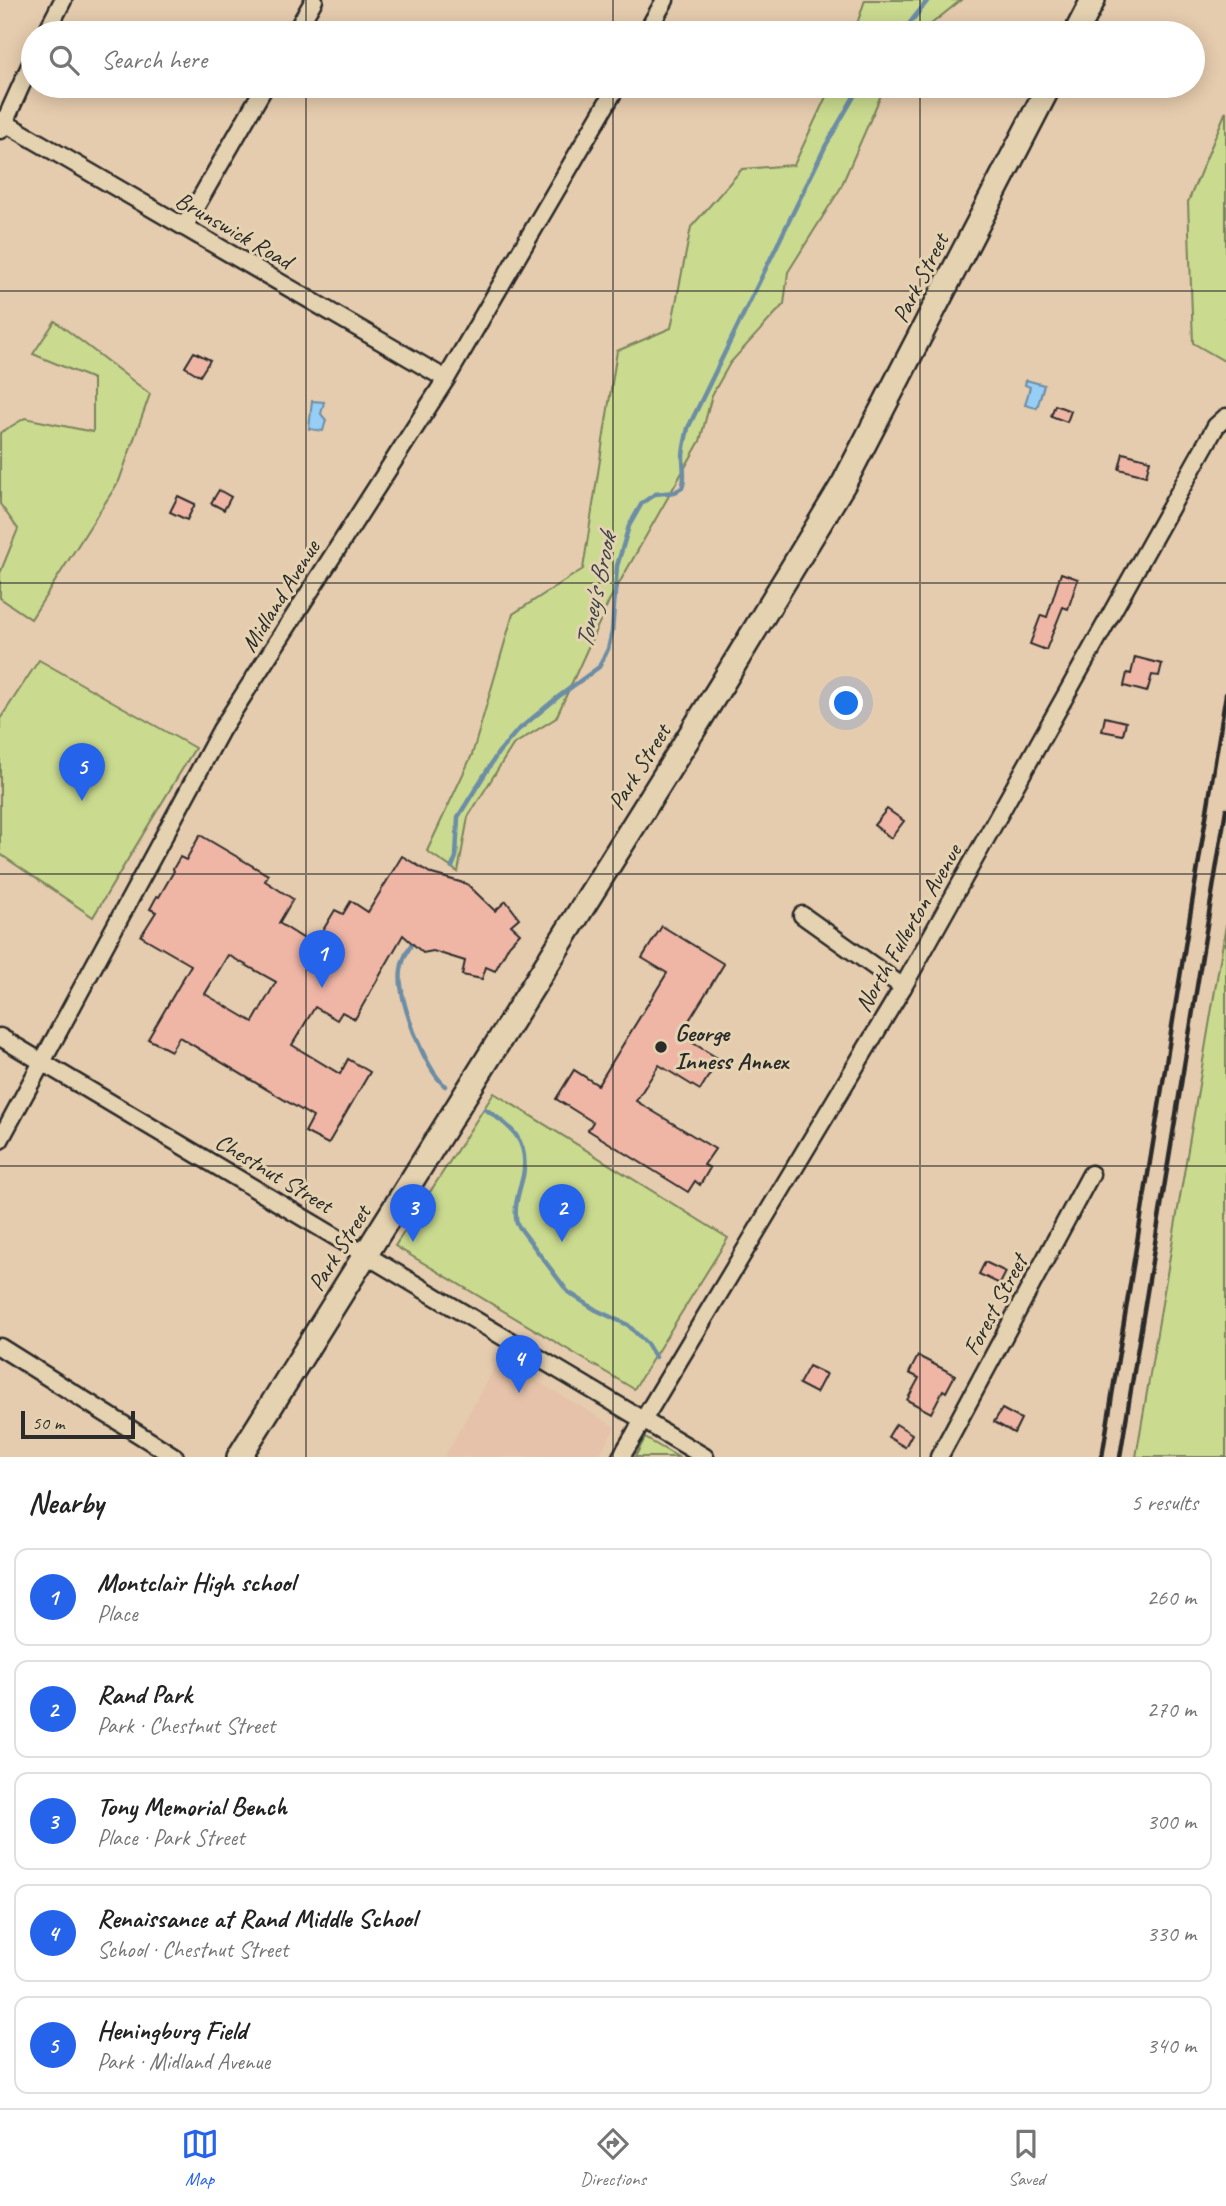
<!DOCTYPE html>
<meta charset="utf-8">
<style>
:root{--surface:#fff;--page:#f2f2f2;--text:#222;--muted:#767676;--line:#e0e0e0;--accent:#2563eb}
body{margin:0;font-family:Caveat,sans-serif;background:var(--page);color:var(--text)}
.scale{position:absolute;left:21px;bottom:18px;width:114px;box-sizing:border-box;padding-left:7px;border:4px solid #2b2b2b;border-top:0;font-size:19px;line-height:24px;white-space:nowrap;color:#2b2b2b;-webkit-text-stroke:5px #e4d2b0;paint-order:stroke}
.you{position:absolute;left:847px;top:704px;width:24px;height:24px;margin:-18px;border:5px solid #fff;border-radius:50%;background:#1a73e8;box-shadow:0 0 0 10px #1a73e833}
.badge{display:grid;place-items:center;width:46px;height:46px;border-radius:50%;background:var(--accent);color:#fff;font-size:23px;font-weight:700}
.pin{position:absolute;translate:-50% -58px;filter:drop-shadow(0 2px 4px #0008)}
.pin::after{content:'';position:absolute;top:37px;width:24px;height:21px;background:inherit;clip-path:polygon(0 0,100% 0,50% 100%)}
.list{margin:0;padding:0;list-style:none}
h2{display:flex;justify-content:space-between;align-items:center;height:91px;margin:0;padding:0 28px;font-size:30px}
h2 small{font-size:23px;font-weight:400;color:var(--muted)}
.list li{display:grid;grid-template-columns:46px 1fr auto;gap:21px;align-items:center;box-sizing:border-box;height:98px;margin:0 14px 14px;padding:0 14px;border:2px solid var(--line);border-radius:14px}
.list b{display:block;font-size:26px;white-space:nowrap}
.list p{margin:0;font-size:23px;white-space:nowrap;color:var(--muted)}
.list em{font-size:23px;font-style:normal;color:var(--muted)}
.icon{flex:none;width:38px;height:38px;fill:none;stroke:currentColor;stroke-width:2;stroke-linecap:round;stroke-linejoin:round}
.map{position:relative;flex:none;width:1226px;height:1457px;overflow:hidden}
.search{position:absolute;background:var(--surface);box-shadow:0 4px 18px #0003;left:21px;right:21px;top:21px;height:77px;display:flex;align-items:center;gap:18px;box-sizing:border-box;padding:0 24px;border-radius:38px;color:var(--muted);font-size:26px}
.sheet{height:651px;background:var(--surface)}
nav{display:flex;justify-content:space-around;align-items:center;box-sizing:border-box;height:98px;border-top:2px solid var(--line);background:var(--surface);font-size:19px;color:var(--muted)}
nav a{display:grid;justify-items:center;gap:4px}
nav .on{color:var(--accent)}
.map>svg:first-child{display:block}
</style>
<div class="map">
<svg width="1226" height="1457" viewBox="0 0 1226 1457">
<rect width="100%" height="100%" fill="#e6ccae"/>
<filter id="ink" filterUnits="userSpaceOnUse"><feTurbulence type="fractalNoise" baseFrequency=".0143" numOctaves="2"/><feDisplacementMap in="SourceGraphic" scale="14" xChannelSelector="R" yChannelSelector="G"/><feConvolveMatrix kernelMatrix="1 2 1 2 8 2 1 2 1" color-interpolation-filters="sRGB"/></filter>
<g filter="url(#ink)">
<!-- built -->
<path fill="#e5c2a9" d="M500,1359L615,1427L598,1457H444Z"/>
<!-- green -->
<g fill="#cadb8f" stroke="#7a835d" stroke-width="2">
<path d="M865,0H961L920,33H854Z"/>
<path d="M831,86H885L840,189L788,272L784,304L730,363L712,395L700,441L609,601L556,718L513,745L468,817L458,872L427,851L472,755L513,614L583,569L617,351L671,328L691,227L742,169L794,165Z"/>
<path d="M1226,111V362L1193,343L1188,202Z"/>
<path d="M55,321L150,394L119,481L31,619L0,598V573L18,529L0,504V433L25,418L93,432V379L33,354Z"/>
<path d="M39,660L195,748L93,917L0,854V719Z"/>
<path d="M1226,925V1457H1136Z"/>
<path d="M494,1093L728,1238L634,1389L395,1246Z"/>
<path d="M645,1438L678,1457H635Z"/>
</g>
<!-- water -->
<g fill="#97cef6" stroke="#6c8da5" stroke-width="2">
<path d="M1026,380L1044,385L1037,408L1025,405L1030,387L1025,385Z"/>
<path d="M312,401L324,402L321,414L326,420L323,431L309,429Z"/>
</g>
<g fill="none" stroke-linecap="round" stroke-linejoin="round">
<!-- stream -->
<g stroke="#6c8da5" stroke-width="4.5">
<path d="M902,33L928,0"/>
<path d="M452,867L456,857L458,817L498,753L517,731L558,697L599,667L608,649L612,632L617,566L629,526L642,503L655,494L675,492L682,488C686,478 683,469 683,458C683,448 686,438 688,428L826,145L860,86"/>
<path d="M411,945C406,953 402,961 401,970C397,998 424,1067 445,1086"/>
<path d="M485,1109C511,1126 530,1141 523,1176C519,1193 513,1206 517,1224L568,1292L596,1310L628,1325L647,1344L655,1357"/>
</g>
</g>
<!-- building -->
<g fill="#efb6a6" stroke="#2b2b2b" stroke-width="2" fill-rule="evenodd">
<path d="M194,352L210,360L200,376L185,367Z"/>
<path d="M1055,405L1071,411L1067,422L1051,416Z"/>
<path d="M1123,453L1150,460L1146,476L1119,469Z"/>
<path d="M219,490L231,497L224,510L211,503Z"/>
<path d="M178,496L195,504L187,520L170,512Z"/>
<path d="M1061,573L1078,579L1068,609L1063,607L1046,650L1030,644L1041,615L1047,617Z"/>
<path d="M1135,657L1162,664L1159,676L1152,675L1147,692L1124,686L1127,673L1131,674Z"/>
<path d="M1105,717L1126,722L1123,735L1102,731Z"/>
<path d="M887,809L904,821L891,838L874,825Z"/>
<path d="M200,835L268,875L265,881L293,899L279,923L314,945L335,910L343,914L351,901L368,912L402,856L432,874L467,884L495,911L506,901L519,918L511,925L520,933L509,945L495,971L486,967L482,979L462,975L465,961L433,951L423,953L403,935L355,1019L342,1012L337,1020L315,1007L292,1045L340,1074L348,1059L370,1072L328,1144L305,1132L313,1117L179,1037L171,1051L148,1039L191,965L141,936L156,912L150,909L157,896L159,897L174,871L173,869L180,857L186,860ZM228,955L276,982L253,1022L205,994Z"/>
<path d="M662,926L724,964L680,1035L719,1059L700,1090L659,1065L636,1101L715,1149L704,1165L710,1168L700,1185L695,1181L688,1192L588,1130L593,1122L556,1099L574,1070L598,1085L667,973L642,958Z"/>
<path d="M985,1262L1006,1272L1000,1284L979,1274Z"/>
<path d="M918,1356L955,1375L946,1392L943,1390L931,1413L907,1400L919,1378L909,1373Z"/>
<path d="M809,1366L826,1374L816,1393L799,1384Z"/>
<path d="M1002,1409L1021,1419L1014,1433L994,1422Z"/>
<path d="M896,1424L912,1434L905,1447L888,1437Z"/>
</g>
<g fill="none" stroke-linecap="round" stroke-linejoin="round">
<!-- street casing -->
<g stroke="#2b2b2b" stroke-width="21">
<g id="street">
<path d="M46,33L63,0"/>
<path d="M295,33L314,0"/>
<path d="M646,33L665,0"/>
<path d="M0,120L446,379"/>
<path d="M1,130L33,59"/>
<path d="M184,227L265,86"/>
<path d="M802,915L903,987"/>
<path d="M0,1037L705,1457"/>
<path d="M0,1140L221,730L446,379L617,86"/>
<path d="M0,1347L175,1457"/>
<path d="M621,1457L903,987L1202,451L1216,426L1226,417"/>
<path d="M939,1457L1091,1174"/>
</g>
</g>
<!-- secondary casing -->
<g stroke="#2b2b2b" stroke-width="28">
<g id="secondary">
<path d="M1076,33L1093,0"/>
<path d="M239,1457L722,684L844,483L1049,86"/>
</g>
</g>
<!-- street -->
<use href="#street" stroke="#e4d2b0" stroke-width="16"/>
<!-- secondary -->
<use href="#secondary" stroke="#e4d2b0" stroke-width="23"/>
<!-- rail -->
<g stroke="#2b2b2b" stroke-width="4.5">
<path d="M1102,1457L1226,694"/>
<path d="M1120,1457L1226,809"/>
</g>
</g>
</g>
<!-- grid -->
<path fill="none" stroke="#2b2b2b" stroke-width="2" stroke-opacity="0.55" d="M306,0V33M613,0V33M920,0V33M306,86V1457M613,86V1457M920,86V1457M0,291H1226M0,583H1226M0,874H1226M0,1166H1226"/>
<!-- markers -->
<circle fill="#2b2b2b" stroke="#e4d2b0" stroke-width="2.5" cx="661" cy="1047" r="7"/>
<g text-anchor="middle" stroke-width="6" stroke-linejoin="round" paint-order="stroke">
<!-- street labels -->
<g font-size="24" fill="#2b2b2b" stroke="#e4d2b0">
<text transform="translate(234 230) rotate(30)" y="8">Brunswick Road</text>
<text transform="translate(920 278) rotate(-63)" y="8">Park Street</text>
<text transform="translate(280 596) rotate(-58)" y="8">Midland Avenue</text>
<text transform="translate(639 767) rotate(-58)" y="8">Park Street</text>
<text transform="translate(908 928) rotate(-60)" y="8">North Fullerton Avenue</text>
<text transform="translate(274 1173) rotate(31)" y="8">Chestnut Street</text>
<text transform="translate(339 1248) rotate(-58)" y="8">Park Street</text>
<text transform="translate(995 1305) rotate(-62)" y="8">Forest Street</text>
</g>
<!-- poi labels -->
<g font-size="24" font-weight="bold" fill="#2b2b2b" stroke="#e4d2b0" text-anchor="start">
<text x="675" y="1041">George<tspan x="675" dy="28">Inness Annex</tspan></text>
</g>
<!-- water labels -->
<g font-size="26" font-style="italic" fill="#3b4349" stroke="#e4d2b0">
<text transform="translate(595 591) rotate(-78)" y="9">Toney's Brook</text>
</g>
</g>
</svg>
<div class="scale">50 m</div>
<div class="you"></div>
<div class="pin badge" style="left:322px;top:988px">1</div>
<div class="pin badge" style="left:562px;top:1242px">2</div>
<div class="pin badge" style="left:413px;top:1242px">3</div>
<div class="pin badge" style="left:519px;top:1393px">4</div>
<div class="pin badge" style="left:82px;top:801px">5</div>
<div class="search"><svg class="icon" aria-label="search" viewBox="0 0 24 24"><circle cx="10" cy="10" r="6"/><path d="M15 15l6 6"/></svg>Search here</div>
</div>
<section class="sheet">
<h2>Nearby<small>5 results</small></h2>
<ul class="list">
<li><span class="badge">1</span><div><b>Montclair High school</b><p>Place</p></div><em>260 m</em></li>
<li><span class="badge">2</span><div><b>Rand Park</b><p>Park · Chestnut Street</p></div><em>270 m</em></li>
<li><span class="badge">3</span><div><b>Tony Memorial Bench</b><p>Place · Park Street</p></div><em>300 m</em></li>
<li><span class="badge">4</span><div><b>Renaissance at Rand Middle School</b><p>School · Chestnut Street</p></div><em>330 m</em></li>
<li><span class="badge">5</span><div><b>Heningburg Field</b><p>Park · Midland Avenue</p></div><em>340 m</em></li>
</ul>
</section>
<nav>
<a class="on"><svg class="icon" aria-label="map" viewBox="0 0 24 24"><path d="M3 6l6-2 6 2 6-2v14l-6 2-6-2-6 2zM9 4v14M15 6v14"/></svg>Map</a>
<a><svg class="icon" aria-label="directions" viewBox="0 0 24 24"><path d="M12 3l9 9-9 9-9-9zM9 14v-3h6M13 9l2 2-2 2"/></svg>Directions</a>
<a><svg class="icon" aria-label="saved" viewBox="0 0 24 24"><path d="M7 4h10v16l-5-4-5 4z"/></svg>Saved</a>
</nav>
